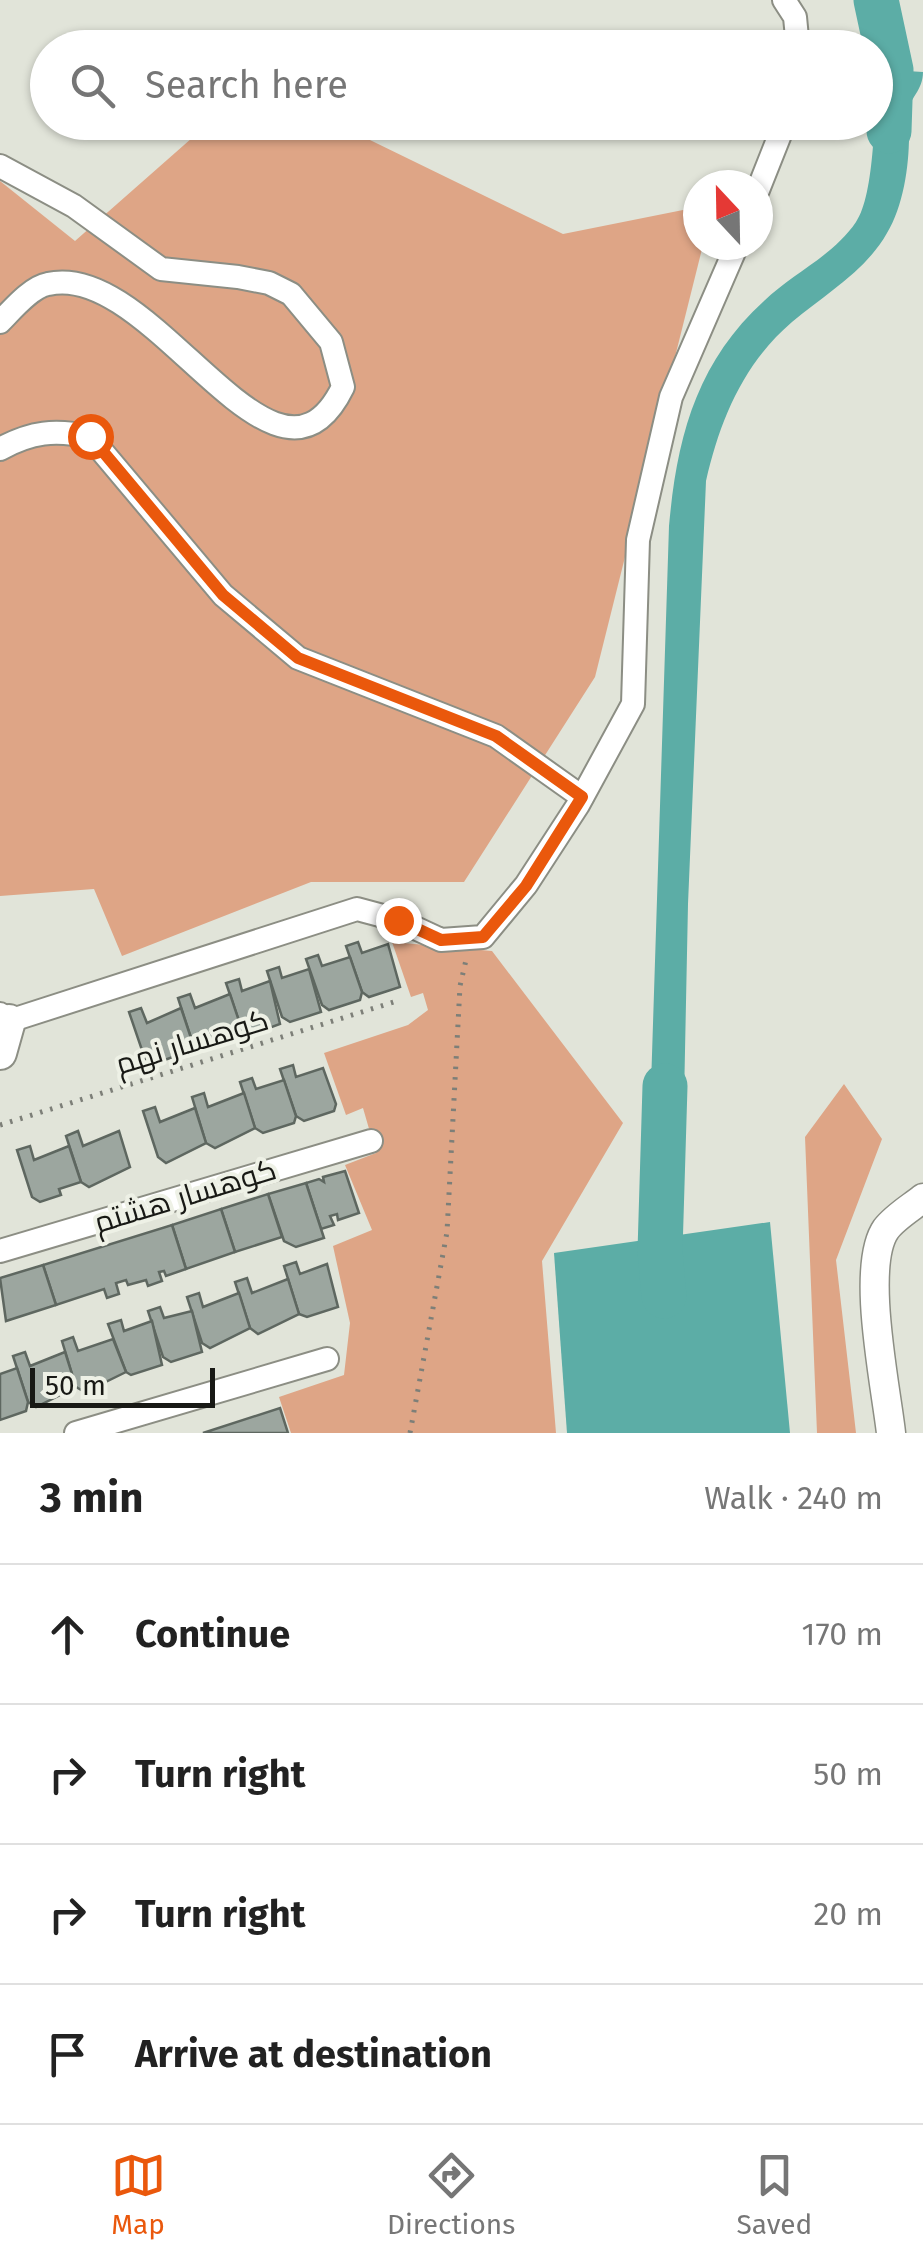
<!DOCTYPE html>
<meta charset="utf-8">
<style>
:root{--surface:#fff;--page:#f2f2f2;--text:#222;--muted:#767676;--line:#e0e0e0;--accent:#ea580c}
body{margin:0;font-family:"Fira Sans",Cairo,sans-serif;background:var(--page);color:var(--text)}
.compass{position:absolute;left:683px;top:170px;width:90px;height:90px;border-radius:50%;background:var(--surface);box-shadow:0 2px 8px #0004;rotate:338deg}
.scale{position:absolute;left:30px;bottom:25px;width:185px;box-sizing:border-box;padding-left:10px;border:5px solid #181915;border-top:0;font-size:28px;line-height:35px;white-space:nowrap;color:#181915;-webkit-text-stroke:8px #eef1e6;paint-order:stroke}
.stop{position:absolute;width:30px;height:30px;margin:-22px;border:8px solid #ea580c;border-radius:50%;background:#fff}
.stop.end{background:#ea580c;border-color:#fff;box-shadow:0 2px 10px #0008}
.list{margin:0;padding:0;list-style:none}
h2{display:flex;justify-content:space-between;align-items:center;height:130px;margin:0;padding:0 40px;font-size:42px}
h2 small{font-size:32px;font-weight:400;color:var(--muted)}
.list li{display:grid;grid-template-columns:65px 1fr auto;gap:30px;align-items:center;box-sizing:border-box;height:140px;padding:0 40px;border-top:2px solid var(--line)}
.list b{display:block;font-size:38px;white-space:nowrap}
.list em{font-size:32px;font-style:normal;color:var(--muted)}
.icon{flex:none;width:55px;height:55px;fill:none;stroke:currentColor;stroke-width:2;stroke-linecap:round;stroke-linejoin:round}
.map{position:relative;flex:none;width:923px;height:1433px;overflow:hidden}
.search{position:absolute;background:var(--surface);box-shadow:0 2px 8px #0004;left:30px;right:30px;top:30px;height:110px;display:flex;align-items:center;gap:25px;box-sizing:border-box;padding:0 35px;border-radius:55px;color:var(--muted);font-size:38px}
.sheet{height:690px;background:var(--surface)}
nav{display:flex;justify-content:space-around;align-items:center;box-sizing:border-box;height:140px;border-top:2px solid var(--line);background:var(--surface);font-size:28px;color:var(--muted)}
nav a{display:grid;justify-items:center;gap:5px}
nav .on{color:var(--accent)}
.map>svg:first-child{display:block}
</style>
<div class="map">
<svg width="923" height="1433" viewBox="0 0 923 1433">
<rect width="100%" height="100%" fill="#e1e4d9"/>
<!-- forest -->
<g fill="#dea586">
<path d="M333,122L563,234L698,207V245H703L595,677L464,882H311L122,956L94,889L0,896V181L75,241L209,123Z"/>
<path d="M392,942L492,951L623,1123L542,1261L556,1433H291L279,1397L344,1375L350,1323L333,1246L372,1230L345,1165L376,1153L363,1108L346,1115L324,1053L408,1025L428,1010L423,993L411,997Z"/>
<path d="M844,1084L882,1139L836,1260L856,1433H817L805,1137Z"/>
</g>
<!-- water -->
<g fill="#5cada6">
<path d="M891,70L923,72C923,90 910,98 906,114C904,121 908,129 909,136C909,167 903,207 887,233C865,272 825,294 792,322C743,364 720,420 706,481L688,904L683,1149L649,1148L669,526C677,438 696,363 764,301C793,273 833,256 856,222C875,195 875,107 876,75Z"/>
<path d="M770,1222L790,1433H567L554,1253Z"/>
</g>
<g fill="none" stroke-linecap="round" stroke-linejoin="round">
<!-- river -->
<g stroke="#5cada6" stroke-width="45">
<path d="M876,0L891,70L889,131"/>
<path d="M664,1296L660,1251L665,1086"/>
</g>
</g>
<!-- building -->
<g fill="#9ca69f" stroke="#5e6760" stroke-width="2.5">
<path d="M358,942L362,953L388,944L400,987L369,997L362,992L346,946Z"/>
<path d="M318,955L322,966L350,957L362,992L360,1000L329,1010L322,1005L306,959Z"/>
<path d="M279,967L282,978L309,969L321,1012L290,1022L282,1017L267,971Z"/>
<path d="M239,979L242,991L270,981L280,1024L250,1035L242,1030L226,983Z"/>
<path d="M190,994L195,1008L230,994L242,1030L220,1036L222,1043L201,1049L193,1044L178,998Z"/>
<path d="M141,1008L147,1023L181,1008L193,1044L171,1051L173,1057L153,1064L145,1059L129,1012Z"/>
<path d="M293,1065L296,1077L323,1068L336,1104L334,1111L304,1121L296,1116L280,1069Z"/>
<path d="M252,1078L256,1089L284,1080L296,1116L294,1123L263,1133L255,1128L240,1082Z"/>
<path d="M204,1093L208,1107L244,1093L255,1128L215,1148L206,1143L192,1097Z"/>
<path d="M155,1107L160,1122L195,1108L206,1143L166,1163L158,1157L143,1111Z"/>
<path d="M78,1131L83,1146L119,1131L130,1167L89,1187L81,1182L66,1136Z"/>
<path d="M30,1146L34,1160L69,1146L81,1182L59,1189L61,1195L40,1202L32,1197L17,1150Z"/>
<path d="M345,1171L359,1213L338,1220L337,1214L330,1216L334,1225L321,1229L306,1183L319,1179L324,1182L323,1177Z"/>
<path d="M306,1183L324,1238L296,1247L284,1241L268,1194Z"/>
<path d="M268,1194L282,1237L235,1252L221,1209Z"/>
<path d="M221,1209L235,1252L186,1269L172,1225Z"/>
<path d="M172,1225L186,1269L166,1276L164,1271L159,1272L162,1281L148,1286L146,1280L128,1285L126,1280L116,1283L119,1294L107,1298L104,1289L56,1305L43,1265Z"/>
<path d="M296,1262L300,1274L327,1264L338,1307L307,1317L299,1314L284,1266Z"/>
<path d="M43,1265L56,1305L6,1321L0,1278Z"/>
<path d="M247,1278L252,1293L288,1279L299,1314L258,1334L250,1328L235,1282Z"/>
<path d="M199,1293L203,1307L239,1293L250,1328L210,1348L202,1343L187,1297Z"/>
<path d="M160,1307L164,1318L192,1311L202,1352L171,1362L163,1357L148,1311Z"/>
<path d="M121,1320L124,1331L152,1321L162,1365L131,1375L126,1372L108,1324Z"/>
<path d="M73,1337L78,1351L113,1339L126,1372L85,1392L76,1387L62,1341Z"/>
<path d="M25,1352L30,1366L65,1352L76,1387L36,1407L28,1402L13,1356Z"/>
<path d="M17,1368L28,1402L26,1411L0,1420V1374Z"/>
<path d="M280,1408L288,1433H203Z"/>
</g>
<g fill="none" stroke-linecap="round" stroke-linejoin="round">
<!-- minor casing -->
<g stroke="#8c8e84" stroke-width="26">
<g id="minor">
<path d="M784,0L795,17L798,48"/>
<path d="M0,166L74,206L161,269L238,277L269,283L291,294L331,342L343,387C275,526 154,259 48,284C31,287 12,310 0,322"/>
<path d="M758,190L785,122"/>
<path d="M0,449C31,432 55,429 90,437L223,595L298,658L496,736L582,797"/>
<path d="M0,1014L9,1021L357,909L398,920L441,940L483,937L526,885L578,805L633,704L638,540L671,397L737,245"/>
<path d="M0,1251L371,1141"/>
<path d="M76,1433L327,1359"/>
</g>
</g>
<!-- tertiary casing -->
<g stroke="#8c8e84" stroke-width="31">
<path id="tertiary" d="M891,1433C886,1387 860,1266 886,1229C895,1217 912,1207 923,1198"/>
</g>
<!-- secondary casing -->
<g stroke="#8c8e84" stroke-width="36">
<path id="secondary" d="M0,1053L9,1021"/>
</g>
<!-- path -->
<g stroke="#7d7f78" stroke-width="5" stroke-dasharray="2.5 8" stroke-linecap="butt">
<path d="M0,1125L397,1001"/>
<path d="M410,1433L447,1232L460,986L466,960"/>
</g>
<!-- minor -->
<use href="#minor" stroke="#fff" stroke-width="22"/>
<!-- tertiary -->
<use href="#tertiary" stroke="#fff" stroke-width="28"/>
<!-- secondary -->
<use href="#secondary" stroke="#fff" stroke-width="32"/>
</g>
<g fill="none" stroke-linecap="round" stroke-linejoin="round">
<!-- route -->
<path stroke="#ea580c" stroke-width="12" d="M90,436L223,595L298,658L496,736L582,797L526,886L483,937L441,940L398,920"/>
</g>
<g text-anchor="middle" stroke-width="8" stroke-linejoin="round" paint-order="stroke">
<!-- street labels -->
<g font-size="30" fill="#181915" stroke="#eef1e6">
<text transform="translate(192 1042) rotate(-17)" y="10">کوهسار نهم</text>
<text transform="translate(185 1196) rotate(-17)" y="10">کوهسار هشتم</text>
</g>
</g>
</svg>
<svg class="compass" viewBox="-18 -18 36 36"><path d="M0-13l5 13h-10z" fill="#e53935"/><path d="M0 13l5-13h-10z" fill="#767676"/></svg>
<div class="scale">50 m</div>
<div class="stop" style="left:90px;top:436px"></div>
<div class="stop end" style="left:398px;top:920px"></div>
<div class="search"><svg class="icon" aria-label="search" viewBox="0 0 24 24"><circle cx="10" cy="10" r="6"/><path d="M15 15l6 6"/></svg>Search here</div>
</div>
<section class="sheet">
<h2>3 min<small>Walk · 240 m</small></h2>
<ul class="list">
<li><svg class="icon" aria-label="ahead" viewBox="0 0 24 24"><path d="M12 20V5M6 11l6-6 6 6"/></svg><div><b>Continue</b></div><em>170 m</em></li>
<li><svg class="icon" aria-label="right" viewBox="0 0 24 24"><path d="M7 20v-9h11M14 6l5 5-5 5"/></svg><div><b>Turn right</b></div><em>50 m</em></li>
<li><svg class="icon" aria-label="right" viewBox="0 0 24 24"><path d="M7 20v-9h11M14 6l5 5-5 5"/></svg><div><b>Turn right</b></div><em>20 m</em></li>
<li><svg class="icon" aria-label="arrive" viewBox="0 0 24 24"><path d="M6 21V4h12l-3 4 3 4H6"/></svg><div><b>Arrive at destination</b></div></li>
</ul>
</section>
<nav>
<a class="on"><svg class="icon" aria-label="map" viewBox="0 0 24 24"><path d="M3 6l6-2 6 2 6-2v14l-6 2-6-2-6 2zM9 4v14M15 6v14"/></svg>Map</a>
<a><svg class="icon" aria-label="directions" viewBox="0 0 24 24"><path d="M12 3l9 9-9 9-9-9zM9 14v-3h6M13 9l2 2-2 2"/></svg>Directions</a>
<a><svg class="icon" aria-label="saved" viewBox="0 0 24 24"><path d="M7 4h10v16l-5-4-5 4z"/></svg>Saved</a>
</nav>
